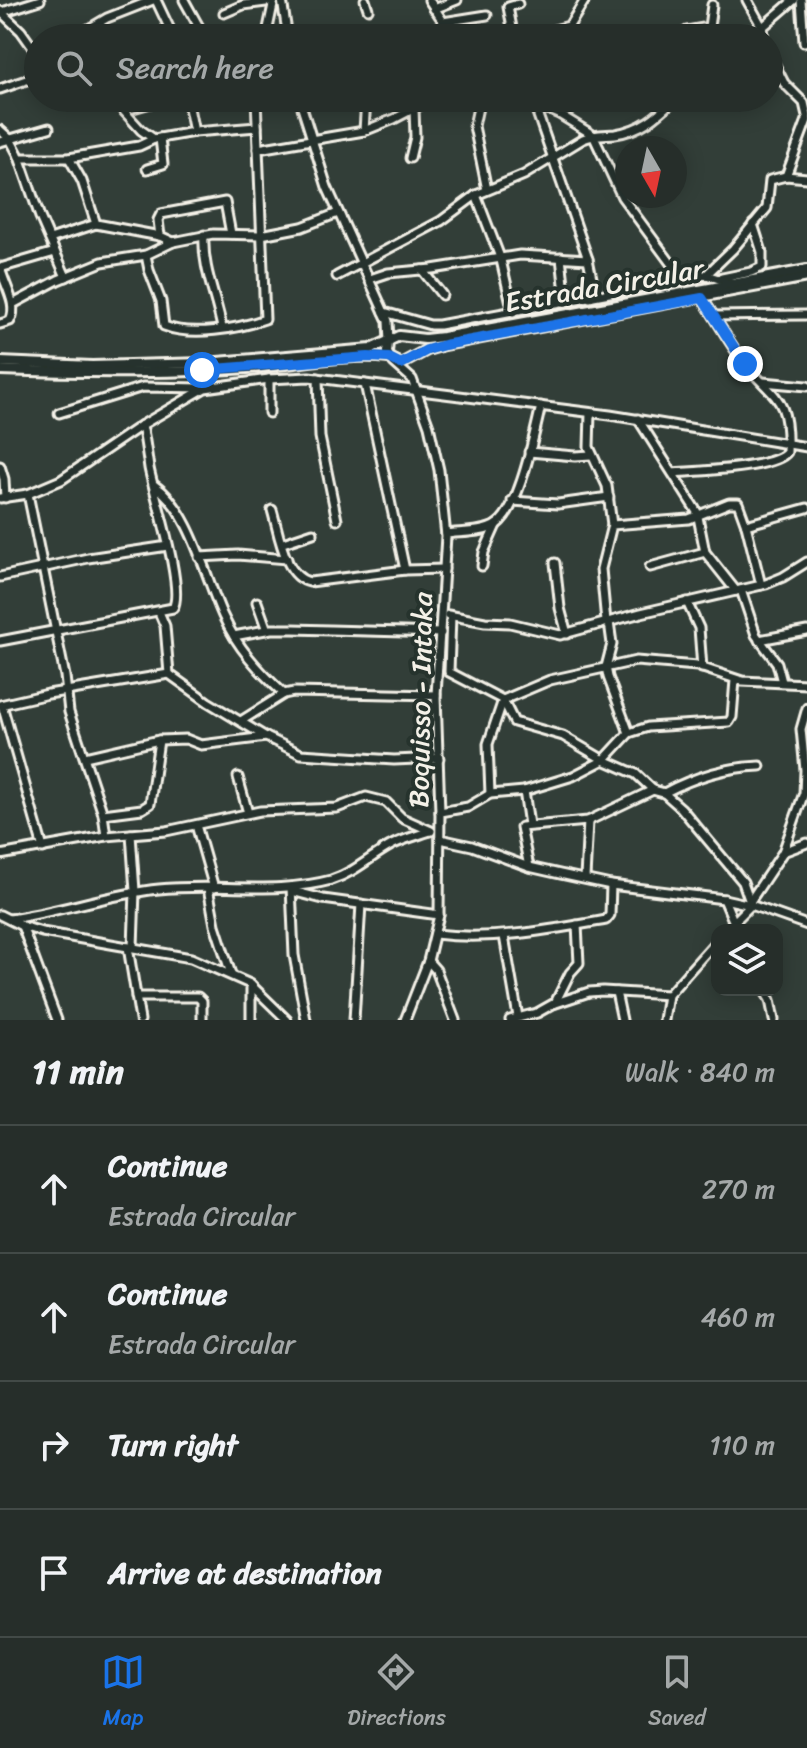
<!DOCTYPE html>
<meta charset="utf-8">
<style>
:root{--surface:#262e2a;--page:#2e3632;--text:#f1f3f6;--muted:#a4a8a8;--line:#424a47;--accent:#1a73e8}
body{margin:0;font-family:Sriracha,sans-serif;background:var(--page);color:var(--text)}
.controls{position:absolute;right:24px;bottom:24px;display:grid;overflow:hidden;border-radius:16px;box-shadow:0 4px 20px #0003}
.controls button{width:72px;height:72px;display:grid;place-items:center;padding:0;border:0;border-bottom:2px solid var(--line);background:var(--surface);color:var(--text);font:40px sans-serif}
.compass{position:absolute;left:615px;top:136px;width:72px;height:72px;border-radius:50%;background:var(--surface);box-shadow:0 4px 20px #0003;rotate:171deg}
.stop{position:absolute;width:24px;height:24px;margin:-18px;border:6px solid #1a73e8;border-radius:50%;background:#fff}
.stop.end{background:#1a73e8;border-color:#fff;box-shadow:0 2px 8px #0008}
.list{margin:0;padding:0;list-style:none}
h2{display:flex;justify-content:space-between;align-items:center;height:104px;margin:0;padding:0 32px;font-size:34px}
h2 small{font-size:26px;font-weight:400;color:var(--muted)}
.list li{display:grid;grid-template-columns:52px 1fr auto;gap:24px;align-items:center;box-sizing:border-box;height:128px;padding:0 32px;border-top:2px solid var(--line)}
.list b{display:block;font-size:30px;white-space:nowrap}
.list p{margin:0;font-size:26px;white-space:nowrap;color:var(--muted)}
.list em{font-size:26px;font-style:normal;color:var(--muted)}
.icon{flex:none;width:44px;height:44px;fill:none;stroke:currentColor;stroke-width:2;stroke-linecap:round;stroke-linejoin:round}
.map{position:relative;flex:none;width:807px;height:1020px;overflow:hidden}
.search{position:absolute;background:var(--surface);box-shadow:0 4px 20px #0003;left:24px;right:24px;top:24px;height:88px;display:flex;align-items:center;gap:20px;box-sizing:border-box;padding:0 28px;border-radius:44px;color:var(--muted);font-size:30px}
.sheet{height:616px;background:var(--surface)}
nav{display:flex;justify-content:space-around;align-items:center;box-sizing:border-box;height:112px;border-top:2px solid var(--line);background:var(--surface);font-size:22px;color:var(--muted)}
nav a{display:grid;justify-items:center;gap:4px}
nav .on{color:var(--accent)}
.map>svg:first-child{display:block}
</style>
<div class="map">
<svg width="807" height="1020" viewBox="0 0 807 1020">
<rect width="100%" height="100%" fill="#323e38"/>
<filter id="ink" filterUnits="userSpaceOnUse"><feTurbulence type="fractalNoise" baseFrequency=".0125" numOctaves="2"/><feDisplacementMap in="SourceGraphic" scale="16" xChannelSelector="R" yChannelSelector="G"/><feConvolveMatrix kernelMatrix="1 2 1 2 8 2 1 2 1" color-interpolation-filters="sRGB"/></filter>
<g filter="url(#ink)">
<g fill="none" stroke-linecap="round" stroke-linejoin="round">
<!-- minor casing -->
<g stroke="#f4f1e8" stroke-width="13">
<g id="minor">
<path d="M156,0L174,38"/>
<path d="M184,0L199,27"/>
<path d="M282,0L288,38"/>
<path d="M365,0L368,9"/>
<path d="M429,0L454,38"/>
<path d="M747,0L762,27L764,38"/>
<path d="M801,0L804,42"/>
<path d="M434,9L457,0"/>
<path d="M0,11L21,31L38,55"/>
<path d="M2,12L40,0"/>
<path d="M224,13L243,5L274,1"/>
<path d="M443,22L487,15"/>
<path d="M73,38L107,18L153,0"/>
<path d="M266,38L274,0"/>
<path d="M421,38L446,28"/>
<path d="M514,38L508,7L518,4"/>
<path d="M525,38L569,26L585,0"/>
<path d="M676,38L687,31L709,27L712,5"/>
<path d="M750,38L794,0"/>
<path d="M769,53L784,83L804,103L807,116"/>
<path d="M0,89L38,76"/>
<path d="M112,98L141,130L154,139"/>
<path d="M187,98L194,132"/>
<path d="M299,98L327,187L388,321L389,342"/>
<path d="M480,98L474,126L487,190"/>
<path d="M522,98L559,114L593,135L622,197L678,273L689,280"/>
<path d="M534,104L588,259L592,278L590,298"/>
<path d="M126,110L168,98"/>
<path d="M0,130L10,139L18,154L40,217L66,277"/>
<path d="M364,131L366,98"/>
<path d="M0,142L49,128"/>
<path d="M258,149L364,131L394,119L434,98"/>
<path d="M20,158H69L139,146L154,139L194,132L257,127"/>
<path d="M69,158L82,181L96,224"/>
<path d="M410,158L415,137L414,108"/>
<path d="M147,169L163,164L160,138"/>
<path d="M786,176L807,120"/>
<path d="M476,195L501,260L513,312"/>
<path d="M204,235C202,268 216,296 222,328"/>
<path d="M160,236L158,220L161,214L225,202L231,234"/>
<path d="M50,239L96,224L160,236L173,242"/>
<path d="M146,255L149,270L161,301L164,326C192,337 237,329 265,319L256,98"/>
<path d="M561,257L566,302"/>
<path d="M0,267C4,285 19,305 10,321L0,324"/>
<path d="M0,268L55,252"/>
<path d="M422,270L442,295"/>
<path d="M706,275L733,249L767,208L770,180L786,176L807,178"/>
<path d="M337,276L441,221L476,195L524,175L583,139C594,134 604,135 615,134C642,130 657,116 676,98"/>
<path d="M722,278L751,272L762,267V252L753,224"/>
<path d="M370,279L388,273L432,269L520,255L588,259"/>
<path d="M13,304L58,280L102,262L146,255L173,242L213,234L261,235L302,227L338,213"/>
<path d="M384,312L430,325H439L706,275L732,283"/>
<path d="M714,316L807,315"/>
<path d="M394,363L412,379L429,426L439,470L446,536L436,695L440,812L439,915L428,961L405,1020"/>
<path d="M318,378L320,437L337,520"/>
<path d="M269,379V413"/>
<path d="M763,382L807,386"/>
<path d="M365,384L405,570"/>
<path d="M59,413L143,387L203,388"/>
<path d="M590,413L589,447L607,486L612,525"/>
<path d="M638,419L697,512L705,552L736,591"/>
<path d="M529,452L575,456L591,455"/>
<path d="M0,466L4,479L5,498"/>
<path d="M673,473C696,471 775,469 787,452C789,394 775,401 743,361C728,341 716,318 702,298"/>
<path d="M154,485C191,510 205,577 223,616C237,647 259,671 284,694"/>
<path d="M28,494L65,676L69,712L103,814L106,836"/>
<path d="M0,498L28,494L61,480L142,425L205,388L269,379L309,377L365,384L610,415L807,447"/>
<path d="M512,501L558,504L609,497"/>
<path d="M272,510C279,533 284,577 310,582L405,570L444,569"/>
<path d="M746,525L807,508"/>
<path d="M446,534C460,532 484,533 496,525C520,509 534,434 541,406"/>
<path d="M283,543L313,533"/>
<path d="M199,557L238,555L287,559"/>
<path d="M555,563L560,608L567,634"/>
<path d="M482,566L484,552L496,525"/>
<path d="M650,567L705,552"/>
<path d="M0,577L88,558L168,546"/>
<path d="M741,590L756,635L777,663L782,682"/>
<path d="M257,602L267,630"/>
<path d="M687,602L699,628L702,668"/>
<path d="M159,612L165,626L169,674"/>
<path d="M448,615L485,622L510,623L560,635L641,613L766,584L783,577L807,562"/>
<path d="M451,616L449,672L503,700L514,722L563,736L604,760L636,774L653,790L664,793L681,808L743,882L751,905L726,930"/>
<path d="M606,622L601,569L612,525L689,519L729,503H738L746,525L761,585"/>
<path d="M609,622L612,644L606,667L608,677L629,733"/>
<path d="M234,636L271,629H293L441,633"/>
<path d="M759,640L807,631"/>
<path d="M0,641L173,608C185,589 154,494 149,468C147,454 145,439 142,425"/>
<path d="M0,705L48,694L169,674L208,702L266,737L301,754L394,760L439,758"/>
<path d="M2,705L43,848"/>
<path d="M241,721L284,694L294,692L436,695"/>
<path d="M85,757L159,740L186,739L201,745L266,737"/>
<path d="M238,777L248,813"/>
<path d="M524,791L529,825"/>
<path d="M664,793C694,777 727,767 760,766"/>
<path d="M490,794L488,744L503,700L550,680L636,661L697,666L742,681L807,684"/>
<path d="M440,812L468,807L490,794L524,791L573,776L604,760L629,733L648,727L729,722L732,717L735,680"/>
<path d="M103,814L142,809L150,804L159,740"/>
<path d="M196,825L214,888"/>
<path d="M131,834L135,891L133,947"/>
<path d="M440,839L472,846L529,867L560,874L611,885L724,899L751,905L807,925"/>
<path d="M783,852L807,843"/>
<path d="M0,855L106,836L166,831L260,811L337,808L366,797L386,802L402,818L431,831"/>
<path d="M529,867L521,827L588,821L653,790"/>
<path d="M585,878L588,821"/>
<path d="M291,887L294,955L306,1020"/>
<path d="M208,888L215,925L231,974"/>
<path d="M292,891L323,899L439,915"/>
<path d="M724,899L737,930"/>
<path d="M751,900L783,852L804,793L805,770L801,729L807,708"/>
<path d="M0,915L22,926L42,932L191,958L250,984L287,1020"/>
<path d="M9,919C60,912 109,894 159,889C216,883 276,895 331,880C354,873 370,857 390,846C402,839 417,836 430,831"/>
<path d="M22,926L57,1020"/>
<path d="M435,934C492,941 549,930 606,920L610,915L611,885"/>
<path d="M504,936L518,1017"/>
<path d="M128,947L140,1020"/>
<path d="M428,961L436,970L455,1020"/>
<path d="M764,990L770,1000L774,1020"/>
<path d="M616,992L622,1020"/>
<path d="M136,997H198L202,1001V1020"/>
<path d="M555,1003L570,973L579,963L577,925"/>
<path d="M251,1020V985"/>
<path d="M354,1020L361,904"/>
<path d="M510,1020L537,1013L553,1004L589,992L603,991L668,995"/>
<path d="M664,1020L668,995L717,940"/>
</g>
</g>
<!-- major casing -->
<g stroke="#f4f1e8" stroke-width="14">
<g id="major">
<path d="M388,343L387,352L389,358L401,364L427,350L444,345L807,277"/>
<path d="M0,362L92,366L205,363L371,349L399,336L425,339L443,337L807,270"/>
<path d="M0,370C83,373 165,374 247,368C292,365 345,353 389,358"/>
</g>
</g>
<!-- minor -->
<use href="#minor" stroke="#26332d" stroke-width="7"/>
<!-- major -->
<use href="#major" stroke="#26332d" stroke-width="8"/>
</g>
</g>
<g fill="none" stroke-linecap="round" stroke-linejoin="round" filter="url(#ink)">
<!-- route -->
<path stroke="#1a73e8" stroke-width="10" d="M202,370L368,357L389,358L401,364L427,350L444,345L702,298L745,364"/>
</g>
<g text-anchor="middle" stroke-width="8" stroke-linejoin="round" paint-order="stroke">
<!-- street labels -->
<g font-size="28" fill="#f4f1e8" stroke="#26332d">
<text transform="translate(604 285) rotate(-10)" y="10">Estrada Circular</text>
<text transform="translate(420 700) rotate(-89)" y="10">Boquisso - Intaka</text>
</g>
</g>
</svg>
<div class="controls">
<button><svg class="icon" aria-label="layers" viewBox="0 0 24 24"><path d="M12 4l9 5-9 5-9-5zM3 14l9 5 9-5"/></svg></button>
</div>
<svg class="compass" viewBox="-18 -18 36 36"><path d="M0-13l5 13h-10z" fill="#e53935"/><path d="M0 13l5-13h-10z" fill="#a4a8a8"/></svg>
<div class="stop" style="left:202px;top:370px"></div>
<div class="stop end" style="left:745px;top:364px"></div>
<div class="search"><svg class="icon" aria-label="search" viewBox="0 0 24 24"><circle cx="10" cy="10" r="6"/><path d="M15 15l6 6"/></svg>Search here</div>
</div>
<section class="sheet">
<h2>11 min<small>Walk · 840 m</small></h2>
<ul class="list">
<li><svg class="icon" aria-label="ahead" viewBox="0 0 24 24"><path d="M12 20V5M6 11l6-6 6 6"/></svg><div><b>Continue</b><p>Estrada Circular</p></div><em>270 m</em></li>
<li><svg class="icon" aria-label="ahead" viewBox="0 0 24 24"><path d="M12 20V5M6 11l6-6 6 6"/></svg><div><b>Continue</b><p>Estrada Circular</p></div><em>460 m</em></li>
<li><svg class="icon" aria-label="right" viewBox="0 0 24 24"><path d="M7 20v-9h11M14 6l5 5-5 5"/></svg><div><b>Turn right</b></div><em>110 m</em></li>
<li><svg class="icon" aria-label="arrive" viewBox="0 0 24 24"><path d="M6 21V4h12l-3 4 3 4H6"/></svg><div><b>Arrive at destination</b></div></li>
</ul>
</section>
<nav>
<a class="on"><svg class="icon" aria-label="map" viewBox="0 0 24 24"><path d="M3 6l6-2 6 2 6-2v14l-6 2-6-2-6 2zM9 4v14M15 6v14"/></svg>Map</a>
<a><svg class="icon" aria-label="directions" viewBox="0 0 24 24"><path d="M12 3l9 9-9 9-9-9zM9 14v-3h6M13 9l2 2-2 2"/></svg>Directions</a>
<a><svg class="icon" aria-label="saved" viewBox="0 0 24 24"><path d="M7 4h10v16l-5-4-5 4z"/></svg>Saved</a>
</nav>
